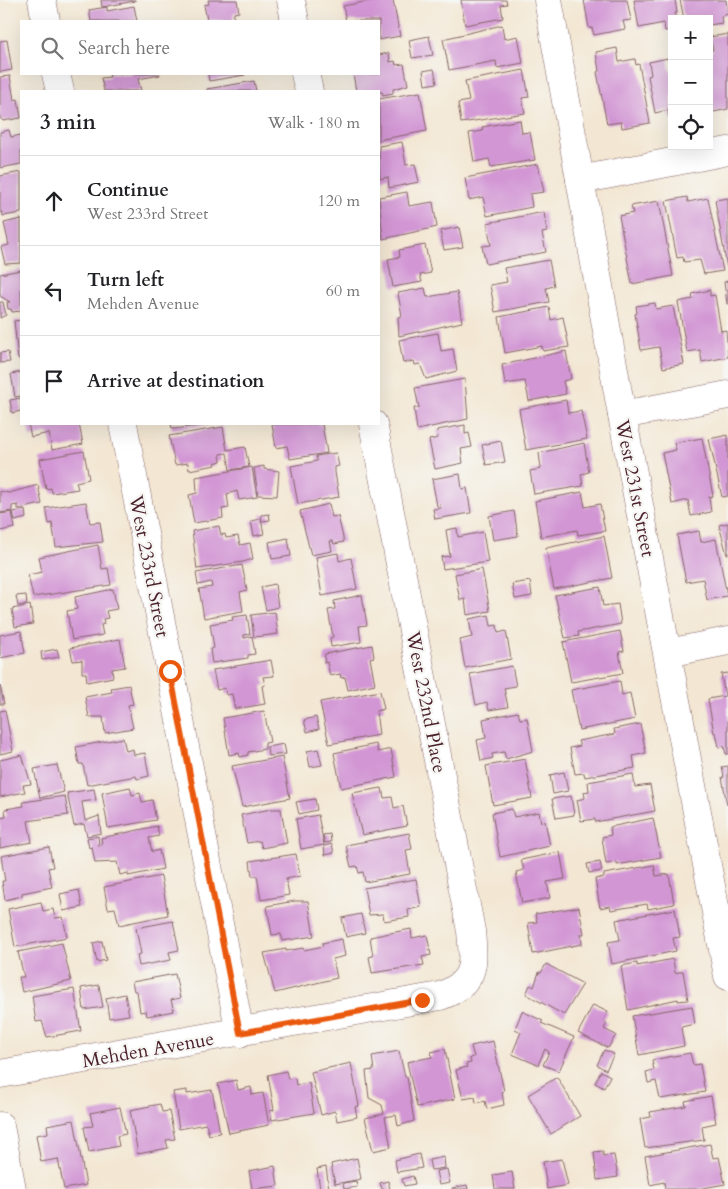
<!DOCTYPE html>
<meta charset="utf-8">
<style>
:root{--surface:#fff;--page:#f6f6f6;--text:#202124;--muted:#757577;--line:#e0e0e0}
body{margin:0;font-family:Cardo,serif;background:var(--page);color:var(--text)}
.controls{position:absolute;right:15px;top:15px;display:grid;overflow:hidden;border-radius:0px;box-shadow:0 5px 20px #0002}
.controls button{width:45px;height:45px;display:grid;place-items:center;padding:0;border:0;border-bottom:1px solid var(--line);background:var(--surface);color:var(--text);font:25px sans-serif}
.stop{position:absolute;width:15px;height:15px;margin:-11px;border:4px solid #ea580c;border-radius:50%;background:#fff}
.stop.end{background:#ea580c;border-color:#fff;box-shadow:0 1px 5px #0008}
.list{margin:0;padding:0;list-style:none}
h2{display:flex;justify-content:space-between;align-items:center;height:65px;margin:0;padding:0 20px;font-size:21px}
h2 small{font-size:16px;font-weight:400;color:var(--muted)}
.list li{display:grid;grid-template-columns:32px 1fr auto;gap:15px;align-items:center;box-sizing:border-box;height:90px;padding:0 20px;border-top:1px solid var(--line)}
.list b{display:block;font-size:19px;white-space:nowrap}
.list p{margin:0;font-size:16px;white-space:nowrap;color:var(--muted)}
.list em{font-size:16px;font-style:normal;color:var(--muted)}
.icon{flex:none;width:28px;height:28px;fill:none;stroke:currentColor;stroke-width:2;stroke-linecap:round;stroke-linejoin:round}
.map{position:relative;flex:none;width:728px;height:1189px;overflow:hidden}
.search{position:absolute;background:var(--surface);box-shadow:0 5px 20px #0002;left:20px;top:20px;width:360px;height:55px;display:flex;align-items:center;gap:12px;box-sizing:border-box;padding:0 18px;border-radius:0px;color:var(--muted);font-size:19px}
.panel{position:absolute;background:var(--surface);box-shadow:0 5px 20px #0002;left:20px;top:90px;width:360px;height:335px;border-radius:0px}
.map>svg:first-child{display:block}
</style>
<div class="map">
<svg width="728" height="1189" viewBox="0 0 728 1189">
<rect width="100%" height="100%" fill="#f6f6f2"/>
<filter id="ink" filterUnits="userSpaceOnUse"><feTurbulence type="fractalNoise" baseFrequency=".02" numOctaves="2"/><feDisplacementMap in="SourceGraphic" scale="10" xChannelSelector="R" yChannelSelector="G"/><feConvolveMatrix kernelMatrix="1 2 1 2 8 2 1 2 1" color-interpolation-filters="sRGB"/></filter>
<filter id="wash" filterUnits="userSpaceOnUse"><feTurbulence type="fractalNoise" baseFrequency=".0096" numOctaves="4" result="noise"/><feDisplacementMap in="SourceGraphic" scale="20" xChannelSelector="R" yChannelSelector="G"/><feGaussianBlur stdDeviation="1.12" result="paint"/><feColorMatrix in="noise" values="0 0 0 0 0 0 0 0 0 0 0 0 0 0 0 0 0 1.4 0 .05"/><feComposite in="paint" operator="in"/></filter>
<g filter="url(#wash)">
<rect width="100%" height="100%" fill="#f3e7d3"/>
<g id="blocks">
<!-- building -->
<g fill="#d296d4">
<path d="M101,0H135V1L102,7Z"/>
<path d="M208,0H237L239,12L234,13L233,21L207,20L204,5L209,4Z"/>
<path d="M374,0H393L400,36L379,40V21H346L343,6Z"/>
<path d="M461,0H506L507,4L501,5L503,18L465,25Z"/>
<path d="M584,0H627L631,20L623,21L625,29L594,35L592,28H589Z"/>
<path d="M634,0H675L677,13H675L676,19H672V30L665,31L664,23L639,28Z"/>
<path d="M680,0H726L728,14L721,16L722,23L709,25V19H684Z"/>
<path d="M134,6L137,21H91L89,10L107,7V11Z"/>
<path d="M502,25L504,39L518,36L523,63L497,68L496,61L449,70L443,39Z"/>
<path d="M728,34V109L709,113V51L713,50L710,37Z"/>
<path d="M429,36L433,55L412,58L409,40Z"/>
<path d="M7,40L12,70L0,72V41Z"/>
<path d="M617,48L619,62L635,59L636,65L639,64L650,123L622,128L621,122L607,124L597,72L599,71L596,52Z"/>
<path d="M389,53L390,62L395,61L396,65L404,64L408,85L393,89V93L383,95L382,92L356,91L353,74H379V55Z"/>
<path d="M668,58L670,71L672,70V118H669L668,110L655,113L648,76L651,75L649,62Z"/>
<path d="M434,69L437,83L425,85L423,71Z"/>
<path d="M524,70L529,97L522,98L525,113L461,123L458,103L469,101L465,81Z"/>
<path d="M109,74H160V75L138,79L141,91H104L101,78L110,77Z"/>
<path d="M208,74H244L245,75L209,81Z"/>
<path d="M10,76L14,100L18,99L21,118L3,121L0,118V77Z"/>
<path d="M254,81L256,91H207V89Z"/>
<path d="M420,92L427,131L383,139L379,142V99Z"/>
<path d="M520,120L522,133L530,132L535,160L491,167L489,159L474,162L469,133L483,131L482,127Z"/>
<path d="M9,130L11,137L21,135V164L0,168V132Z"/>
<path d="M402,142L406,165L415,164L419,182L389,188L388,177L380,179L379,146Z"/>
<path d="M538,164L544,192L530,194L532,207L487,216L483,197L469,200L465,178Z"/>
<path d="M21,172V213L3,216L2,212H0V176Z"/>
<path d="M407,192L409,206L433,202L437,227L383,239L379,197Z"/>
<path d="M687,197L688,202L708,198L723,271L704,274L700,260L684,262L683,257L677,258L666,201Z"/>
<path d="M728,198V268H727L715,200Z"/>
<path d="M659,201L673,276L632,284L619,216L633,213L631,206Z"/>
<path d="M544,212L547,232L542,233L546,252L486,264L482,246L491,245L487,223Z"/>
<path d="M21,219V263L5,264L1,247L9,245L4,223Z"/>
<path d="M459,227L463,247L444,250L440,231Z"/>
<path d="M425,245L431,273L420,275L422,282L393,287L388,259L400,257L399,250Z"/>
<path d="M549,260L554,286L546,288L549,302L495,312L490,285L507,282L504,268Z"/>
<path d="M21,270V311L12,312L11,309H8L7,302H10L0,296V274Z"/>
<path d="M728,281V304H727L724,282Z"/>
<path d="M425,288L427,297L457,292L462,322L399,336L398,317L402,316L398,293Z"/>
<path d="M710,290V296L715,295L721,331L726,330L728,357L702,362L700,350L687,352L678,302L693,299L692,294Z"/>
<path d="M0,302H3L6,315L0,318Z"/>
<path d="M655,303L656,309L673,306L684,364L663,368L659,347L641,350L635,314L637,313L636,306Z"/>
<path d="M549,307L551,320L563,317L569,347L543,351L542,346L505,353L499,317Z"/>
<path d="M21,320V358L18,359L14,321Z"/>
<path d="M438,333L441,351L453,349L457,371L426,379L420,364L415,365L414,361L403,363L399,340Z"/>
<path d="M566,351L571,379L563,381L566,394L529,401L525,381L505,384L502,365Z"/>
<path d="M8,352L10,362L0,363V353Z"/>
<path d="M21,372V396L15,397L11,374Z"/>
<path d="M465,379L468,419L417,430L414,408H419L415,388Z"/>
<path d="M21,398V411L12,413L10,400Z"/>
<path d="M566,400L568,413L581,411L587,439L526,450L519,409Z"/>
<path d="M28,424H79L83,444L52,450L49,433L31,437Z"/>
<path d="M171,424H208V425L172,429Z"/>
<path d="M272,424H322L327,453L290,459L287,446L276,448Z"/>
<path d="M465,425V434L469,433L472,447L461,449L463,463L435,469L429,440L438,438L437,430Z"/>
<path d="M223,427L227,450L245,447L249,467L230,470L227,453L220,454L221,461L215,463L216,465L189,470L188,463L175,465L169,436Z"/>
<path d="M728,435V496L722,497L709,439Z"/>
<path d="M702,438L713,496L709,497L711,512L691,516L688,500L672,504L662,453L676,450L674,443Z"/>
<path d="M501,441L505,462L486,465L482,445Z"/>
<path d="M584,443L589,472L581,474L583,486L534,494L530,471L541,469L539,453Z"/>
<path d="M84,451L89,479L76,482L78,489L52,493L51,488L46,489L40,459Z"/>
<path d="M336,453L339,466L335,467V472L339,497L298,504L291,466L317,461L316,456Z"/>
<path d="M264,466V469L279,471L277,496L258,495L254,468Z"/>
<path d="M252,467L257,497L239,500L237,491L227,494L229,508L222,509L223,518L194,523L189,495L197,493L196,477Z"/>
<path d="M460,474L462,489L467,488L471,513L435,519L433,509L441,508L440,505L437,506L432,479Z"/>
<path d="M38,485L42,504L18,509V505L12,506V511L0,513V491L9,493Z"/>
<path d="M582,492L585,507L600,504L605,531L578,535L577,530L541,537L535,501Z"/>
<path d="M86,502L90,523L100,522L103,542L56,547L52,523L49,524L46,508Z"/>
<path d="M329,504L332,517L338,516L344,542L334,544L333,541H330L332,551L311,555L300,511Z"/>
<path d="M25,510L26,518L15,521L13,512Z"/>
<path d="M514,511L518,536L493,540L489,516Z"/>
<path d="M12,512L15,528L0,531V514Z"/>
<path d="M269,514L270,520L262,521L261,515Z"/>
<path d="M261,519L264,534L254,536L251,521Z"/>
<path d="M728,523V555H727L719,525Z"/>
<path d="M219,526L221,535L225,534L226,538L238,536L240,545L250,543L253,559L243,562L197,569L192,531Z"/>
<path d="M457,528L458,537L483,532L488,562L443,569L441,557L450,556L446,530Z"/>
<path d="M699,531L701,542L716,539L727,596L707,600L703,579L686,582L677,535Z"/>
<path d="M604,536L612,578L554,589L546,548Z"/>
<path d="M288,538L291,556L272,559L269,542Z"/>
<path d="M98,545L102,569L108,568L111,585L33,597L28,575L42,572L39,557Z"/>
<path d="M338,553L339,561L351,558L357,589L322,596L316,557Z"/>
<path d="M242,565L247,590L240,592L243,611L204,618L199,589L212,587L211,582L198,585L196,573Z"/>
<path d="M482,569L490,611L467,615L465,599L460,600L455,574Z"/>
<path d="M530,581L532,596L515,599L512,584Z"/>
<path d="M275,584L278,607L266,610L261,587Z"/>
<path d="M600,587L603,606L618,604L621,624L578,632L579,636L565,638L555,595Z"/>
<path d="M113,589L117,609L106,611L108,618L103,619L104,624L101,625L103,635L72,640L67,611L77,609L75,597Z"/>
<path d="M26,595L27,604L18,606L16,596Z"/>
<path d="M362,595L367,625L359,626L361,642L331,647L330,638L333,637L328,610L335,609L334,601Z"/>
<path d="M30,605L33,624L15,627L12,609Z"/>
<path d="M275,612L278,634L254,637L251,615Z"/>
<path d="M247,615L250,634L244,635V638L252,636L255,654L248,655V658L212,663L210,649L214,648L210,624L233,620L232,617Z"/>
<path d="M489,615L491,626L497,625L498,633L506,631L511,659L465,668L460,640L472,637L469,619Z"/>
<path d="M21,631L25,653L0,658V635Z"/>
<path d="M620,631L624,651L619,652L623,673L571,682L563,642Z"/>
<path d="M120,639L125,667L112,669L113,677L87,682L86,673H82V660L73,661L70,648Z"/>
<path d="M372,645L374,657L370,658L375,684L348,690L345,677L341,678L340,674L330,676L327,662L324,663L325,654Z"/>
<path d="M57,649L59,657L42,660L41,652Z"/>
<path d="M271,660L274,676L263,677L265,685L262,686L265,704L235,709L232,694L226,695L225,688L217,690L213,670Z"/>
<path d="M512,666L516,686L504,688L508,707L489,710L487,702L476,705L470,674Z"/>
<path d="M728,673V754H726L724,746L719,747L716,733H714L708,699L725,696L721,674Z"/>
<path d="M620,681L622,695L630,693L635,719L579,730L571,690Z"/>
<path d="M0,685L4,704H0Z"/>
<path d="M129,685L133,704L128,705L133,728L105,733L103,717H89L85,697L112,692L111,688Z"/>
<path d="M380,691L384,709L376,711L379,735L329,744L320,702Z"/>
<path d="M5,710L13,751L0,754V711Z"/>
<path d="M264,711L270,742L265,743V749L248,752V755L240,757L239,753L229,755L223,718Z"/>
<path d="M518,712L520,719L527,718L533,751L506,759L504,752L492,754L493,758L481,761L477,740L486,738L483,719Z"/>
<path d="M316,717L319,729L307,732L304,720Z"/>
<path d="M640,724L646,753L633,756L635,768L585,777L584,773L575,774L570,748L580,746L578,741L615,734L614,729Z"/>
<path d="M123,738L126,751L133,749L134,755L145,753L149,776L137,779L136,776L87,785L83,764H79L76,747Z"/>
<path d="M284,744L286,754L268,756L267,747Z"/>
<path d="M376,744L378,752L391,749L396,777L341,788L334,753Z"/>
<path d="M318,749L322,765L310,767L307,751Z"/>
<path d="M22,755L31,784L23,785L25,792L0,797V760Z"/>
<path d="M282,757L290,798L242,807L232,766Z"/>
<path d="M525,759L532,798L493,805L486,766Z"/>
<path d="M57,765L64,792L40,798L34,769Z"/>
<path d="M728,766V804L727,805L722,777H724L722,767Z"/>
<path d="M564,772L568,791L553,794L550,775Z"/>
<path d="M633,774L635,787L650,785L655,811L595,822V819L581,821L577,800L585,798L584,792L589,791L588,782Z"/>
<path d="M130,787L132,795L140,793L142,802L152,800L156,820L108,828L102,793Z"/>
<path d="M382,788L384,798L392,797L394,808L403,806L407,826L362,835L352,793Z"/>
<path d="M94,789L96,800L82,802L85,821L99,816L101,833L87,836L84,824L74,826L67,793Z"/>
<path d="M65,796L68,815L28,821L32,842L0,848V818L6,817L5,809L24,806L23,802Z"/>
<path d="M571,796L574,815L556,818L552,799Z"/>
<path d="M315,799L317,810L299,814L296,802Z"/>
<path d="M271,809H281L287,843L262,848L260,841L247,843L241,815Z"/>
<path d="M512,809L514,817L539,812L541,822L545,821L550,846L500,857L492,813Z"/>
<path d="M318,815L324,845L301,849L296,819Z"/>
<path d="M653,818L661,857L617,865V862L606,864L602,837L611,835L610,827Z"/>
<path d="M157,826L159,836L149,838L152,852L159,850L163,869L128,876V873L120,875L117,862L95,863L92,847L89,848L87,838L98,836L99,846L102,845L101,838Z"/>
<path d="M409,833L412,849L406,850L410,874L365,882L363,872L359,873L357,866L351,867L346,845Z"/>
<path d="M330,834L331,842L325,843L323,835Z"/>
<path d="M332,844L334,853L325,855L324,846Z"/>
<path d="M49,847L53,867L48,868L52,887L22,893V896L5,900L2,881H5L1,856Z"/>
<path d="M560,852L565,879L547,882L550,898L522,903L516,872L524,870L521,860Z"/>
<path d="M296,854L300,876L286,879L289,895L261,900L257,876H252L250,861Z"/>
<path d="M600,862L602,871L589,873L587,864Z"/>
<path d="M654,865L656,876L669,874L674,904L648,909L647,904L611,910L610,906L600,908L595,879L604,877V874Z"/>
<path d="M161,876L168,915L119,925L115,908L108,909L104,887Z"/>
<path d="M416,879L421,907L408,910L409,917L384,921L383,914L369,915L364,888Z"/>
<path d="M79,890L82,907L63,911L60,894Z"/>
<path d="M295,901H308L314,936L282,941L281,934L272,935L267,906Z"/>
<path d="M41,902L43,911L53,909L55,918L63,917L67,937L15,947L8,909Z"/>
<path d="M579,907L584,934H581L582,944L533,954L528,923L537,922L535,914Z"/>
<path d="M675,909L680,937L673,938L676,951L612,964L608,942L620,940L616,920Z"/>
<path d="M361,914L365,933L346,937L342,918Z"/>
<path d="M173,921L179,950L169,952L171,960L139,966L137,955L141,954L136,928Z"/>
<path d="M411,929L412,938L427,935L431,955L422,957L424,965L372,973L369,957L373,956L370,937Z"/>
<path d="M342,939L345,956L333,959L337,978L275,993L264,953L286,949V951L303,948L304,950L323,946L322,943Z"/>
<path d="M102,941L106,960L97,962L93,943Z"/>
<path d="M62,943L71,981L22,992L19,977H24L18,952Z"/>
<path d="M673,959L675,973L683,971L688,1000L678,1001V999L628,1010L621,966L637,963V966Z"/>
<path d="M546,964L583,984L564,1015L526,994L530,985L534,987L539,972L541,973Z"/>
<path d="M175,974L180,998L171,1000L174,1011L147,1016L146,1011L140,1012L137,991H134L132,982Z"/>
<path d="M99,985L103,1007L84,1010L81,988Z"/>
<path d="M74,989L81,1031L47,1037L42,1021L36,1022L32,996Z"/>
<path d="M125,994L129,1015L109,1018L106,998Z"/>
<path d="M593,1005L608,1012L603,1021L607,1023L604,1029L616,1035L608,1048L578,1033Z"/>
<path d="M692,1006L695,1024L681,1027L684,1046L639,1055L632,1016Z"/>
<path d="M522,1011L543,1021L541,1023L574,1037L559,1071L543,1065L549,1052L545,1049L538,1065L512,1054L521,1032L515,1029Z"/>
<path d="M493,1041L504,1091L502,1092L504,1105L487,1109L485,1101L476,1103L475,1097L463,1099L456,1070L467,1067L466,1064L471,1063L470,1058L474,1057L471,1046Z"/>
<path d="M445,1049L455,1099L417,1107L407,1062L432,1057L431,1052Z"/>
<path d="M604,1050L614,1054L606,1070L597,1065Z"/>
<path d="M399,1051L405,1077H407L414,1121L398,1126L396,1115L385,1117L391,1147L373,1151L365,1118L384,1114L382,1105L369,1098L366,1071L374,1070L372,1056Z"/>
<path d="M690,1053L693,1065L700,1064L705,1092L660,1099L656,1081L648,1083L646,1072L654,1070L652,1060Z"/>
<path d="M351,1063L359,1106L355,1107L357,1117L337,1121L335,1111L321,1115L311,1072Z"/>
<path d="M286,1071L288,1079L295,1078L296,1085L309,1083L314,1113L272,1120L270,1111L274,1110L268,1075Z"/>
<path d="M601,1071L610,1076L604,1088L595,1083Z"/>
<path d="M557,1077L580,1116L551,1134L528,1095Z"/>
<path d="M236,1080L238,1090L251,1087L252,1095L263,1093L269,1125L229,1133L218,1084Z"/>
<path d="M187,1090V1094L212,1090L220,1133L209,1135L206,1124L179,1129L173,1092Z"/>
<path d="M711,1096L716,1123L702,1126L704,1140L645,1148L640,1119L651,1117L650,1112L686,1106L685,1101Z"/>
<path d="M160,1104L162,1112L169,1111L175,1139L166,1140L168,1148L138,1154L130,1110Z"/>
<path d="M120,1107L126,1134L117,1136L119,1146L89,1152L84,1127L93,1126L90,1113Z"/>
<path d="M74,1120L86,1185L64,1189L58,1159L41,1162L36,1135L48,1133L47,1125Z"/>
<path d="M710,1144L713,1158L719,1157L725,1184L698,1189H665L664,1182L650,1185L645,1156Z"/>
<path d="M603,1151V1156L614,1155L618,1177L597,1180L594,1152Z"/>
<path d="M419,1154L422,1168L397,1172L395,1160Z"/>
<path d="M444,1157L445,1168L431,1170L429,1160Z"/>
<path d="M357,1158L361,1179L335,1184L331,1164Z"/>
<path d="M562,1159L568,1185L547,1189L543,1162Z"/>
<path d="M275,1166L278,1186L252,1189L249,1171Z"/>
<path d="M326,1167L329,1189H320L317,1169Z"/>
<path d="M447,1169L450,1183L439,1185L436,1171Z"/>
<path d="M512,1172L515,1189H495L493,1175Z"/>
<path d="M413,1176L415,1184L404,1186L402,1179Z"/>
<path d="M356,1181L357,1187L344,1189L343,1183Z"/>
<path d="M388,1181L390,1189H382L380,1183Z"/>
<path d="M467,1185L468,1189H452V1188Z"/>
</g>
</g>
</g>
<g filter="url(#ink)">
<use href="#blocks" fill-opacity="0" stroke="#856566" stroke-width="1"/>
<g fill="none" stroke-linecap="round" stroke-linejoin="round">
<!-- minor casing -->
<g stroke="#856566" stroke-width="29">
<g id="minor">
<path d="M42,0L46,21"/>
<path d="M291,0L295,21"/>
<path d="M548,0L622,415L728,976"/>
<path d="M56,74L60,91"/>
<path d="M305,74L309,91"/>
<path d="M580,180L728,151"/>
<path d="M622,415L728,395"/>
<path d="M123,424L240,1033"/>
<path d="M668,653L728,641"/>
<path d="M0,1074L440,996C476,983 474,965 471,931L373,424"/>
<path d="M0,1126L12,1189"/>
</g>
</g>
<!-- minor -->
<use href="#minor" stroke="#fff" stroke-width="28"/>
</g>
</g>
<g fill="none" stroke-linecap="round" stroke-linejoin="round" filter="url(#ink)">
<!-- route -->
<path stroke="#ea580c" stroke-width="6" d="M170,671L240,1033L422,1000"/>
</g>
<g text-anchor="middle" stroke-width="4.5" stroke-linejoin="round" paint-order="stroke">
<!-- street labels -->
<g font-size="19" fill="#4a1f2b" stroke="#f6f6f2">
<text transform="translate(636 488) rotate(79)" y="7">West 231st Street</text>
<text transform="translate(150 566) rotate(79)" y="7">West 233rd Street</text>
<text transform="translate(427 702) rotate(79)" y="7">West 232nd Place</text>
<text transform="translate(148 1049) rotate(-10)" y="7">Mehden Avenue</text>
</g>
</g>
</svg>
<div class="controls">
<button>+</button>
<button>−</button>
<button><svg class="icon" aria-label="locate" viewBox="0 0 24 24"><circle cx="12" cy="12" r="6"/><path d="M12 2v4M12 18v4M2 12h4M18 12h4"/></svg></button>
</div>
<div class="stop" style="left:170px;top:671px"></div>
<div class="stop end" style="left:422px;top:1000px"></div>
<div class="search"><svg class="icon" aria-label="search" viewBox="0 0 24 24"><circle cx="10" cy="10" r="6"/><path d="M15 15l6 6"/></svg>Search here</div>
<section class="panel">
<h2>3 min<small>Walk · 180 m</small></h2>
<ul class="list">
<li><svg class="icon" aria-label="ahead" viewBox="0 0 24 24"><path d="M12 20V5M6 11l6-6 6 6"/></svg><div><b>Continue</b><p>West 233rd Street</p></div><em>120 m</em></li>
<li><svg class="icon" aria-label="left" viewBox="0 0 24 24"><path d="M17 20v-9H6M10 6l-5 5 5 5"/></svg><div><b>Turn left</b><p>Mehden Avenue</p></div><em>60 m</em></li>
<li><svg class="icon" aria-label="arrive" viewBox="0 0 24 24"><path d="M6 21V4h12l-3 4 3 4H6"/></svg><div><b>Arrive at destination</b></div></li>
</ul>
</section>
</div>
